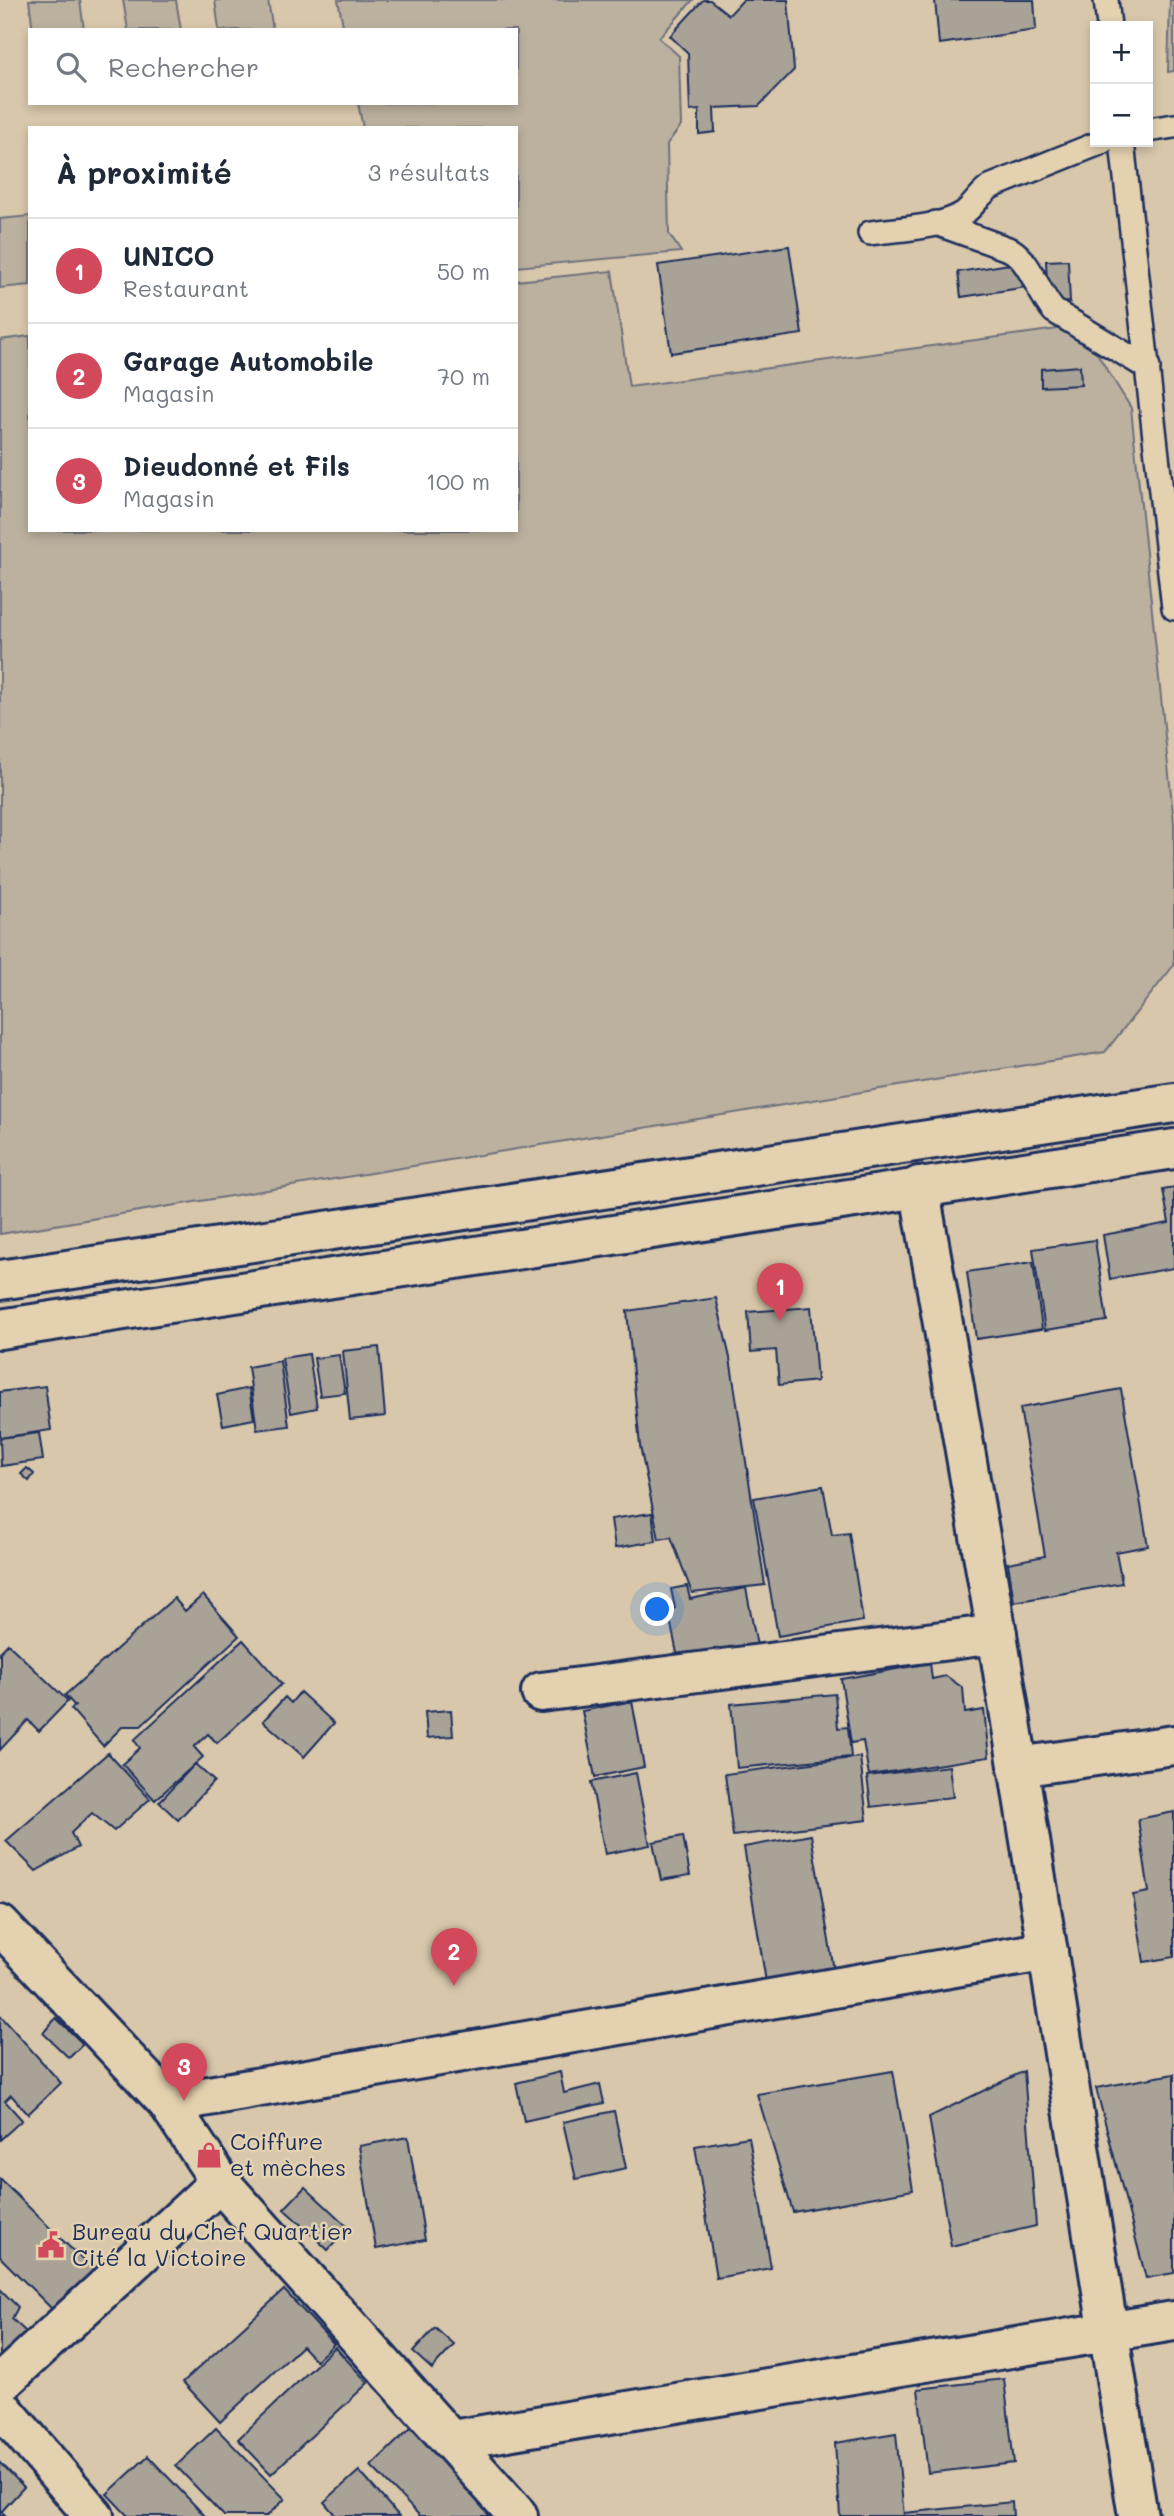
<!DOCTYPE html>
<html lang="fr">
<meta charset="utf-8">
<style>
:root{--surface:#fff;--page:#f6f6f7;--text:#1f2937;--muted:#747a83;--line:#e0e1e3;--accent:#d1495b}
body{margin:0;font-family:Mali,sans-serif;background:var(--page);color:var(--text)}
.controls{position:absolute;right:21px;top:21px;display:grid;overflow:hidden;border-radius:0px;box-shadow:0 4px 10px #0003}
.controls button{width:63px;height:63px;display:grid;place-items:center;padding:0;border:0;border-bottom:2px solid var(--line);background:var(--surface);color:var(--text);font:35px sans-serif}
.you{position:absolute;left:658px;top:1610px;width:24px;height:24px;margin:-18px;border:5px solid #fff;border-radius:50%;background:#1a73e8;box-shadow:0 0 0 10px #1a73e833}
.badge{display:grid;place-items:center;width:46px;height:46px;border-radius:50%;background:var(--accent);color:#fff;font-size:23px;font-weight:700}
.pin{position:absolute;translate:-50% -58px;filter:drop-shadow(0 2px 4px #0008)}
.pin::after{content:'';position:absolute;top:37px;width:24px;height:21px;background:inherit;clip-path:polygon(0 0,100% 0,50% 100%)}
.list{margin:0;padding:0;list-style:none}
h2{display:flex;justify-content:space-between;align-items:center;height:91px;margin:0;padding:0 28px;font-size:30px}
h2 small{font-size:23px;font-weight:400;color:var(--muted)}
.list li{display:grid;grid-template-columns:46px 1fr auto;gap:21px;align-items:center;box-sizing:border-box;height:105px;padding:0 28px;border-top:2px solid var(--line)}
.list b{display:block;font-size:26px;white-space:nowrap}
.list p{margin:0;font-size:23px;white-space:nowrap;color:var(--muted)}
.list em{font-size:23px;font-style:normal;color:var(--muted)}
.icon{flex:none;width:38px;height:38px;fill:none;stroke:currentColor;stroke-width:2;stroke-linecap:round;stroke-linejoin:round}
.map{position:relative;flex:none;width:1174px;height:2516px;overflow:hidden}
.search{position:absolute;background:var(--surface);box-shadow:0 4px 10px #0003;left:28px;top:28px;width:490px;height:77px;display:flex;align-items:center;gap:18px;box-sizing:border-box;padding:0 24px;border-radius:0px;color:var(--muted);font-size:26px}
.panel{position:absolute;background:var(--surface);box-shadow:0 4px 10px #0003;left:28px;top:126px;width:490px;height:406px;border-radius:0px}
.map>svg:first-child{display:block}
</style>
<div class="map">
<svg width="1174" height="2516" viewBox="0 0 1174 2516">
<rect width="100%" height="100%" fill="#d8c7aa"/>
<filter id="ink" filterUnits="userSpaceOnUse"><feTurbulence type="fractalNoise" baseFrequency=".0143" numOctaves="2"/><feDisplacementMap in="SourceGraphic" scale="14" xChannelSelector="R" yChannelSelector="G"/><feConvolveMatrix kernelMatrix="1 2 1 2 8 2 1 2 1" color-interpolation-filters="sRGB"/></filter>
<g filter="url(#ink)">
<!-- green -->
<g fill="#bcb19f" stroke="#6c707e" stroke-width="2">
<path d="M29,0H80L84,30H33Z"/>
<path d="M123,0H176L181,30H128Z"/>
<path d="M215,0H268L273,30H219Z"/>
<path d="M338,0H693L659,38L679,56L681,126L667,144L669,234L681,252L516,267V128H363L358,103H516V30H344Z"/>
<path d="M1170,0H1174V71L1168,72Z"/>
<path d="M30,216V285L0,288V219Z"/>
<path d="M612,271L629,387L1080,326L1131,408L1174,823V965L1105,1052L0,1234V340L30,336V530H516V281Z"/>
</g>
<!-- building -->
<g fill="#a9a297" stroke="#1b2f5e" stroke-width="2">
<path d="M703,0H710L729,15L743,0H788L794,70L759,106L714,108L715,132L699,134V110L690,111L688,53L670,36Z"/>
<path d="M935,0H1034L1036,30L939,44Z"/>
<path d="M789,246L802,334L671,353L658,265Z"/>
<path d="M1068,260L1070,302L1048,303L1046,261Z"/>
<path d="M1023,262L1027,287L961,297L958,272Z"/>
<path d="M1080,366L1081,385L1041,387V369Z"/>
<path d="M1174,1188V1268L1110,1279L1103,1235L1169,1223L1163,1190Z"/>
<path d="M1095,1240L1107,1321L1045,1330L1033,1249Z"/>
<path d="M1033,1262L1042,1329L976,1339L967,1272Z"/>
<path d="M716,1298L730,1358L765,1585L692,1593L671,1537L659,1539L640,1446L627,1311Z"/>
<path d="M811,1307L817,1381L779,1385L776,1350L751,1352L748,1312Z"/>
<path d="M379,1347L385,1416L350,1420L343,1351Z"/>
<path d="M309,1354L317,1408L291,1413L282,1358Z"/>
<path d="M339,1355L345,1393L320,1396L314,1358Z"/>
<path d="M280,1361L289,1426L257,1430L248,1367Z"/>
<path d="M45,1386L51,1430L0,1438V1392Z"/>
<path d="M249,1388L254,1419L223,1425L217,1395Z"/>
<path d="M1121,1389L1148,1546L1116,1552L1122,1583L1014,1602L1008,1563L1045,1556L1020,1408Z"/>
<path d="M39,1433L43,1460L1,1466L0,1438Z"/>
<path d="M27,1468L34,1474L29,1481L21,1474Z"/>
<path d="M823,1486L832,1535L849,1533L863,1621L778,1636L754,1498Z"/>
<path d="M652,1513L656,1541L615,1548L611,1519Z"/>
<path d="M687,1586L690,1599L746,1588L757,1646L679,1663L668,1610L675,1608L671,1589Z"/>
<path d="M203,1595L239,1636L141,1726H123L103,1746L71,1709L75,1706L65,1695L174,1598L185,1611Z"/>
<path d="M243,1640L282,1684L217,1743L208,1734L194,1747L203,1757L155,1800L122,1764L140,1748L134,1740Z"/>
<path d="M8,1644L68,1701L39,1731L28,1720L0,1750V1652Z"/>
<path d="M930,1663L932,1679L946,1676L963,1688L965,1713L984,1710L989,1757L869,1775L863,1741L851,1743L841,1679Z"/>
<path d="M300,1692L334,1723L304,1757L263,1721L285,1697L291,1703Z"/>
<path d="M835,1694L838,1728L848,1727L851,1757L737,1768L731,1704Z"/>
<path d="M632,1701L644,1767L595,1777L582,1711Z"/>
<path d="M451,1710L453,1736L427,1738L425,1712Z"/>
<path d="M108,1753L150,1799L114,1831L92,1813L71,1833L78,1847L36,1871L6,1841Z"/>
<path d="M860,1757L867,1820L733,1836L725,1774Z"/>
<path d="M195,1764L214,1781L178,1820L159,1802Z"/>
<path d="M949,1766L953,1797L871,1807L867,1776Z"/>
<path d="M636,1773L650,1845L605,1854L591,1782Z"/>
<path d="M1174,1812V1957L1144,1962L1133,1895L1149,1892L1138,1819Z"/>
<path d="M811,1835L835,1976L767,1988L744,1847Z"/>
<path d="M683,1836L690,1875L661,1880L653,1842Z"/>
<path d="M0,2015L61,2083L28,2114L11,2095L5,2101L22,2120L0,2140Z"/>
<path d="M56,2018L83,2044L69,2058L43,2033Z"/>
<path d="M893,2071L913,2190L793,2212L757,2094Z"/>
<path d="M1024,2071L1036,2226L951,2246L929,2117Z"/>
<path d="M560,2072L564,2093L600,2084L604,2103L524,2121L516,2083Z"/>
<path d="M1174,2074V2273L1146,2278L1096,2088Z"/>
<path d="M614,2111L626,2168L576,2179L563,2122Z"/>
<path d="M408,2137L425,2240L376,2249L359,2146Z"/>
<path d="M749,2137L771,2268L716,2278L695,2146Z"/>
<path d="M0,2179L95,2272L55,2312L0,2257Z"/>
<path d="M305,2187L349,2228L328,2250L284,2209Z"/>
<path d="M0,2289L18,2307L12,2319L36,2341L20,2357H0Z"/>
<path d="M284,2290L334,2344L316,2361L302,2346L220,2422L183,2382Z"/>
<path d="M435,2328L454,2345L432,2369L413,2352Z"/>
<path d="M335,2347L368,2383L271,2474L238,2439Z"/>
<path d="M1004,2379L1014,2463L928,2473L918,2389Z"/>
<path d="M413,2426L500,2516H420L371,2466Z"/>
<path d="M216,2428L285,2499L267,2516H224L176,2466Z"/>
<path d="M896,2433L904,2516H840L835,2443Z"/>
<path d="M148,2456L205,2516H128L107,2494Z"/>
<path d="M0,2462L24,2487L1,2512L6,2516H0Z"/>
<path d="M359,2471L399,2516H336L324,2502Z"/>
<path d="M1012,2502L1013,2516H904V2513Z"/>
</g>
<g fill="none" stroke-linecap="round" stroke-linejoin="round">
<!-- service casing -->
<g stroke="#1b2f5e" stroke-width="28">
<g id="service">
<path d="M1106,0L1109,26"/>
<path d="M1148,130L1174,126"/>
<path d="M1122,142L1174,608"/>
<path d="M936,223L1011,250C1032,263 1037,292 1054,311L1148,368"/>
<path d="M870,233C895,229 943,228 964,213C975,205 980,193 992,186L1102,142"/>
</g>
</g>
<!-- minor casing -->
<g stroke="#1b2f5e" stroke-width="44">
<g id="minor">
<path d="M919,1186L997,1634L1138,2516"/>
<path d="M541,1692L997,1634"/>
<path d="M1018,1767L1174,1745"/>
<path d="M0,1925L168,2103L220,2182L518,2516"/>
<path d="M168,2103L1048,1951"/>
<path d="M0,2384L220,2182"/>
<path d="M0,2406L94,2516"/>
<path d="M452,2440L1174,2321"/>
</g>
</g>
<!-- secondary casing -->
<g stroke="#1b2f5e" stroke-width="44">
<g id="secondary">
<path d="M0,1280L1174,1103"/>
<path d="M0,1329L1174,1149"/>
</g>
</g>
<!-- service -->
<use href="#service" stroke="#e4d1af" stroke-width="23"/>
<!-- minor -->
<use href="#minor" stroke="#e4d1af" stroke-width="38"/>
<!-- secondary -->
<use href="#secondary" stroke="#e4d1af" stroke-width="38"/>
</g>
</g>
<!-- icons -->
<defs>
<g id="shop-bare" transform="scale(2.1)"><path d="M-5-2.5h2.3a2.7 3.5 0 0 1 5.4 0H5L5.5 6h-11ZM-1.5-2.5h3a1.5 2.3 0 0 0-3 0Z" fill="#d1495b" stroke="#e4d1af" stroke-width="2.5" paint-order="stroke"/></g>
<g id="civic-bare" transform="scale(2.1)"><path d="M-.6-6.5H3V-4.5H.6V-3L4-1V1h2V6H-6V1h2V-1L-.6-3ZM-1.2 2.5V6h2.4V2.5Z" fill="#d1495b" stroke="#e4d1af" stroke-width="2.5" paint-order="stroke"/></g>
</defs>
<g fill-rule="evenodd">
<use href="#shop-bare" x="209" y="2155"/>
<use href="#civic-bare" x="51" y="2245"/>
</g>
<g text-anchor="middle" stroke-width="5" stroke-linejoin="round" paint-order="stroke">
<!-- poi labels -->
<g font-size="23" fill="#1b2f5e" stroke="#e4d1af" text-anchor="start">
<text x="230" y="2150">Coiffure<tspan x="230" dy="26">et mèches</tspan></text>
<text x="72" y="2240">Bureau du Chef Quartier<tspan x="72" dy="26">Cité la Victoire</tspan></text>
</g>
</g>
</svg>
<div class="controls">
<button>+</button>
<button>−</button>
</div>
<div class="you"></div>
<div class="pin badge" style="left:780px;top:1321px">1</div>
<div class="pin badge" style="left:454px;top:1986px">2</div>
<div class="pin badge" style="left:184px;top:2101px">3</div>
<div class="search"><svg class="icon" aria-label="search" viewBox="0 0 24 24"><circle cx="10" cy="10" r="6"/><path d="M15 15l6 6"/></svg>Rechercher</div>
<section class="panel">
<h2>À proximité<small>3 résultats</small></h2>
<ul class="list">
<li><span class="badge">1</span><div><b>UNICO</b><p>Restaurant</p></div><em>50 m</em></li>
<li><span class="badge">2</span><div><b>Garage Automobile</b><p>Magasin</p></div><em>70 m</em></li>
<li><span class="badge">3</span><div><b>Dieudonné et Fils</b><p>Magasin</p></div><em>100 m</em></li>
</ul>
</section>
</div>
